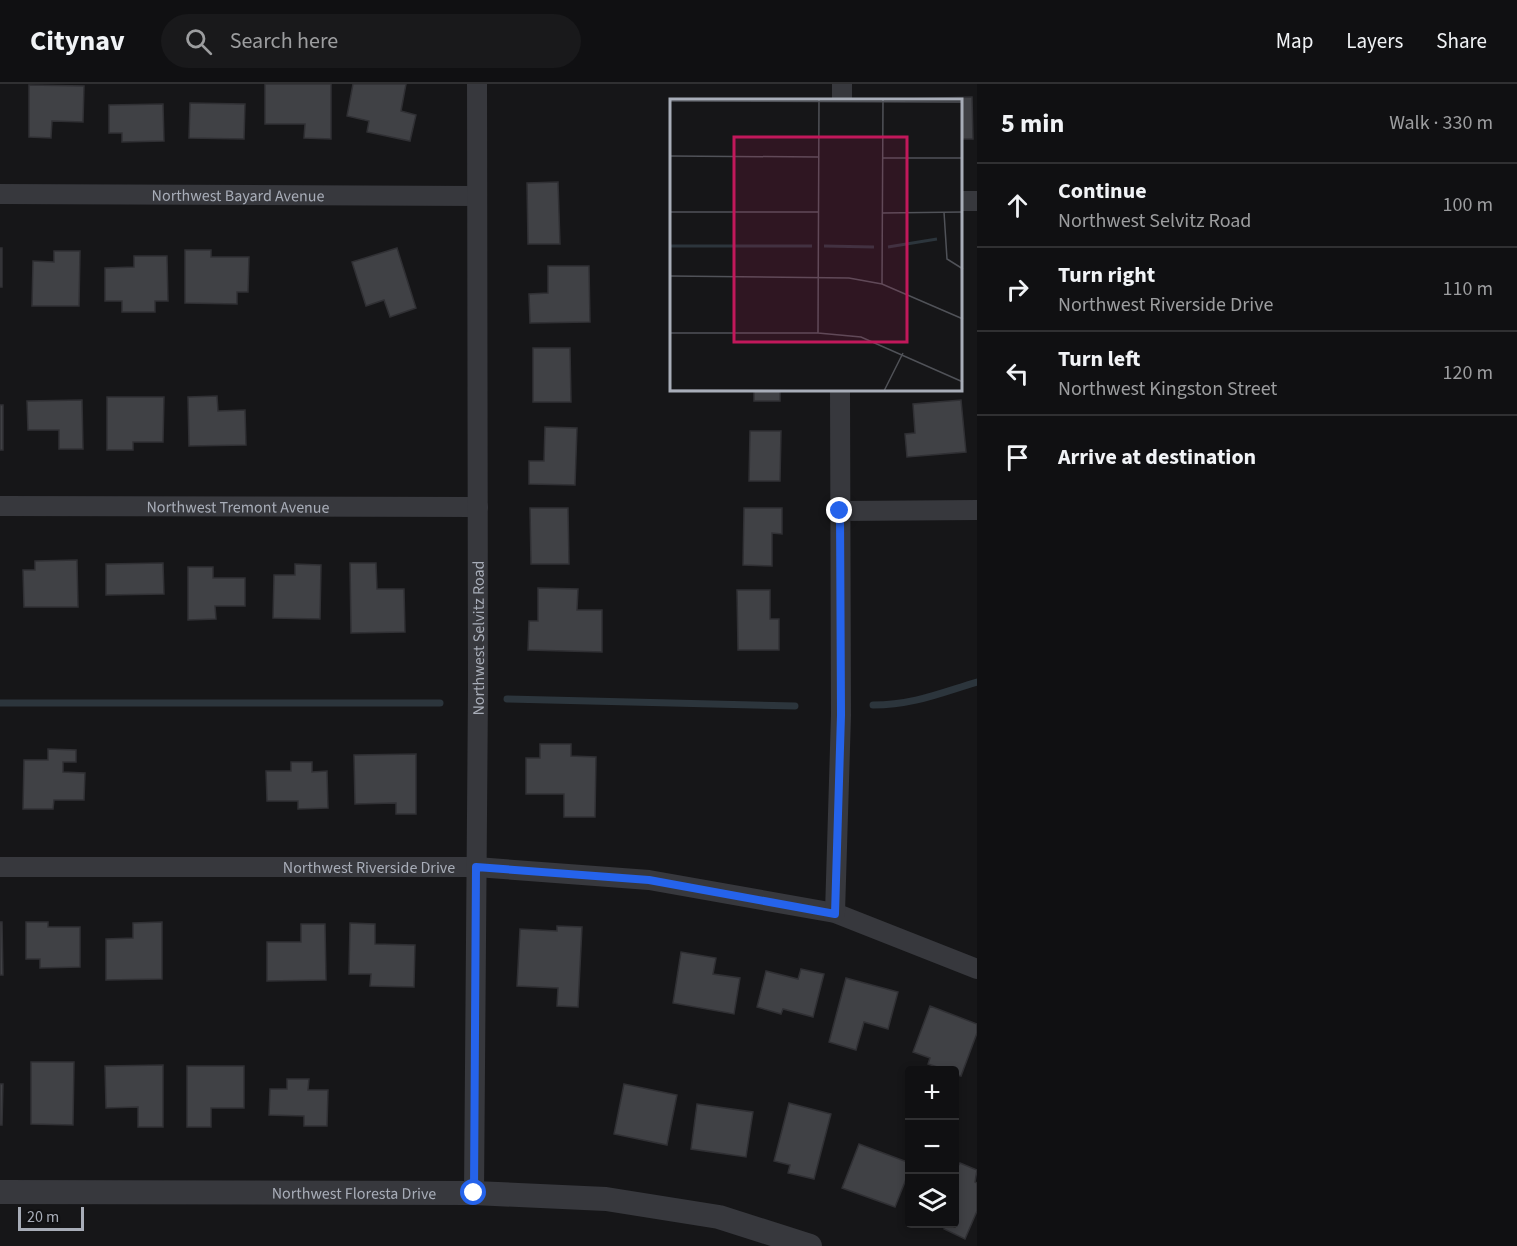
<!DOCTYPE html>
<meta charset="utf-8">
<style>
:root{--surface:#101012;--page:#19191b;--text:#f1f3f6;--muted:#9c9d9f;--line:#303032}
body{margin:0;font-family:"Source Sans 3",sans-serif;background:var(--page);color:var(--text)}
.controls{position:absolute;right:18px;bottom:18px;display:grid;overflow:hidden;border-radius:6px;box-shadow:0 3px 9px #0003}
.controls button{width:54px;height:54px;display:grid;place-items:center;padding:0;border:0;border-bottom:2px solid var(--line);background:var(--surface);color:var(--text);font:30px sans-serif}
.scale{position:absolute;left:18px;bottom:15px;width:66px;box-sizing:border-box;padding-left:6px;border:3px solid #a8adb8;border-top:0;font-size:16px;line-height:21px;white-space:nowrap;color:#a8adb8;-webkit-text-stroke:4px #111113;paint-order:stroke}
.stop{position:absolute;width:18px;height:18px;margin:-14px;border:4px solid #2563eb;border-radius:50%;background:#fff}
.stop.end{background:#2563eb;border-color:#fff;box-shadow:0 2px 6px #0008}
.list{margin:0;padding:0;list-style:none}
h2{display:flex;justify-content:space-between;align-items:center;height:78px;margin:0;padding:0 24px;font-size:26px}
h2 small{font-size:20px;font-weight:400;color:var(--muted)}
.list li{display:grid;grid-template-columns:39px 1fr auto;gap:18px;align-items:center;box-sizing:border-box;height:84px;padding:0 24px;border-top:2px solid var(--line)}
.list b{display:block;font-size:22px;white-space:nowrap}
.list p{margin:0;font-size:20px;white-space:nowrap;color:var(--muted)}
.list em{font-size:20px;font-style:normal;color:var(--muted)}
.icon{flex:none;width:33px;height:33px;fill:none;stroke:currentColor;stroke-width:2;stroke-linecap:round;stroke-linejoin:round}
.map{position:relative;flex:none;width:977px;height:1162px;overflow:hidden}
header{display:flex;align-items:center;gap:36px;box-sizing:border-box;height:84px;padding:0 30px;background:var(--surface);border-bottom:2px solid var(--line)}
header strong{font-size:28px}
nav{display:flex;gap:33px;margin-inline-start:auto;font-size:21px}
.search{width:420px;height:54px;background:var(--page);display:flex;align-items:center;gap:15px;box-sizing:border-box;padding:0 21px;border-radius:33px;color:var(--muted);font-size:22px}
main{display:flex}
aside{flex:1;background:var(--surface)}
.map>svg:first-child{display:block}
</style>
<header>
<strong>Citynav</strong>
<div class="search"><svg class="icon" aria-label="search" viewBox="0 0 24 24"><circle cx="10" cy="10" r="6"/><path d="M15 15l6 6"/></svg>Search here</div>
<nav><a>Map</a><a>Layers</a><a>Share</a></nav>
</header>
<main>
<div class="map">
<svg width="977" height="1162" viewBox="0 0 977 1162">
<rect width="100%" height="100%" fill="#161618"/>
<g fill="none" stroke-linecap="round" stroke-linejoin="round">
<!-- stream -->
<g stroke="#2c353c" stroke-width="7">
<path d="M507,615L795,622"/>
<path d="M0,619H440"/>
<path d="M873,621C913,621 940,609 977,598"/>
</g>
</g>
<!-- building -->
<g fill="#404145" stroke="#303034" stroke-width="1.5">
<path d="M265,0H331V55L304,54L305,40H265Z"/>
<path d="M353,0H406L401,27L416,31L410,57L367,48L369,37L347,32Z"/>
<path d="M29,1L84,2L83,38L52,37L51,54L29,53Z"/>
<path d="M972,13L973,55H960V16H905V15Z"/>
<path d="M190,19L245,20L244,55L189,54Z"/>
<path d="M163,20L164,57L122,58V49H109V21Z"/>
<path d="M558,98L560,160H528L527,99Z"/>
<rect x="0" y="164" width="2" height="39"/>
<path d="M397,164L416,224L390,233L384,216L366,222L352,178Z"/>
<path d="M185,166H211V173H249L248,208H237V220L185,219Z"/>
<path d="M54,167H80L79,222H32L33,177L54,178Z"/>
<path d="M134,172H167L168,217H155V228H122V217H105V184L134,183Z"/>
<path d="M548,182H589L590,238L530,239L529,210L548,209Z"/>
<path d="M533,264H570L571,318H533Z"/>
<rect x="754" y="306" width="26" height="11"/>
<path d="M217,312L218,327L245,326L246,361L189,362L188,313Z"/>
<path d="M107,313H164L163,358H133V366H107Z"/>
<path d="M82,316L83,365H59V346H28L27,317Z"/>
<path d="M961,316L966,368L907,373L905,350L915,349L913,320Z"/>
<rect x="0" y="321" width="3" height="45"/>
<path d="M545,343L577,344L575,401L529,400V377H544Z"/>
<path d="M750,347H781L780,397H749Z"/>
<path d="M530,424H568L569,480H531Z"/>
<path d="M744,424H782V450L772,449V482L743,481Z"/>
<path d="M77,476L78,523H24L23,486H35V477Z"/>
<path d="M163,479L164,510L106,511V480Z"/>
<path d="M350,479H376L377,505H404L405,548L351,549Z"/>
<path d="M295,480L321,481L320,535L273,534L274,491H295Z"/>
<path d="M188,483H213V494H245V522H215L216,535L188,536Z"/>
<path d="M538,504L578,505L577,526H602V568L528,566L529,537H538Z"/>
<path d="M737,506H770V535H779V566H738Z"/>
<path d="M540,660H571V672L596,673L595,733H564V710H526V674H540Z"/>
<path d="M48,665L76,666V678H63V688L85,689L84,716H54L53,725H23L24,676H48Z"/>
<path d="M416,670V730H396V719L355,720L354,671Z"/>
<path d="M291,678H312V688L327,687L328,724L298,725V717H267L266,687H291Z"/>
<path d="M0,838H2L3,891H0Z"/>
<path d="M26,838H48V843H80V883L40,884V875H26Z"/>
<path d="M162,838V895L106,896V855L133,854V839Z"/>
<path d="M350,839L375,840V860L415,861L414,903L370,902L371,890H349Z"/>
<path d="M301,840H325L326,896L267,897V858H301Z"/>
<path d="M557,842L582,843L578,923L557,922L558,904L517,902L520,845L557,847Z"/>
<path d="M681,868L716,874L713,890L740,894L734,930L673,919Z"/>
<path d="M801,885L824,890L813,933L783,925L781,930L757,923L766,887L798,895Z"/>
<path d="M846,894L898,908L888,945L864,938L856,966L829,958Z"/>
<path d="M930,922L977,940V949L961,992L954,990V986H946L928,980L930,974L913,968Z"/>
<path d="M31,978H74L73,1041L31,1040Z"/>
<path d="M163,981V1043H138V1023L106,1024L105,982Z"/>
<path d="M187,982H244V1024H211V1043H187Z"/>
<path d="M287,995H309L308,1006H328L327,1042H304V1032L269,1031L270,1005H287Z"/>
<path d="M0,1000H3L2,1041H0Z"/>
<path d="M624,1000L677,1011L667,1061L614,1050Z"/>
<path d="M789,1019L831,1030L814,1095L788,1089L790,1081L774,1077Z"/>
<path d="M697,1020L753,1028L746,1073L691,1065Z"/>
<path d="M859,1060L910,1079V1085L895,1123L842,1104Z"/>
<path d="M960,1079L977,1086L975,1098L977,1099V1127L965,1155L944,1145L946,1140H954V1087Z"/>
</g>
<g fill="none" stroke-linecap="round" stroke-linejoin="round">
<!-- minor -->
<g stroke="#37383d" stroke-width="20">
<path d="M842,16V0"/>
<path id="s1" d="M0,110L476,112"/>
<path d="M960,117H977"/>
<path id="s2" d="M0,422L478,423"/>
<path d="M840,427L977,426"/>
<path id="s3" d="M0,783H476L649,796L835,829L977,885"/>
<path d="M835,829L841,631L840,306"/>
<path id="s4" d="M474,1109L478,605L477,0"/>
</g>
<!-- tertiary -->
<path stroke="#37383d" stroke-width="24" id="s5" d="M0,1108L474,1109L606,1115L719,1133L810,1162"/>
</g>
<g fill="none" stroke-linecap="round" stroke-linejoin="round">
<!-- route -->
<path stroke="#2563eb" stroke-width="8" d="M474,1109L476,783L649,796L835,830L841,631L840,427"/>
</g>
<g text-anchor="middle" stroke-width="6" stroke-linejoin="round" paint-order="stroke">
<!-- street labels -->
<g font-size="16" fill="#a8adb8" stroke="#111113">
<text dy="6" stroke="none"><textPath href="#s1" startOffset="238">Northwest Bayard Avenue</textPath></text>
<text dy="6" stroke="none"><textPath href="#s2" startOffset="238">Northwest Tremont Avenue</textPath></text>
<text dy="6" stroke="none"><textPath href="#s4" startOffset="555">Northwest Selvitz Road</textPath></text>
<text dy="6" stroke="none"><textPath href="#s3" startOffset="369">Northwest Riverside Drive</textPath></text>
<text dy="6" stroke="none"><textPath href="#s5" startOffset="354">Northwest Floresta Drive</textPath></text>
</g>
</g>
<!-- overview -->
<g transform="translate(670 15)">
<rect width="292" height="292" fill="#161618"/>
<path fill="none" stroke="#2c353c" stroke-width="3" d="M0,147H142M154,147L204,148M218,148L267,140"/>
<path fill="none" stroke="#505258" stroke-width="1.5" d="M0,2L293,3M0,57L148,58M213,59H293M0,113H148M274,113L277,160L293,170M212,114L293,113M0,177L179,179L212,185L293,220M212,185L213,1M0,234H148L191,238L293,283M148,234L149,1M0,291L157,292M214,292L233,254"/>
<path fill="#c2185b" fill-opacity="0.15" stroke="#c2185b" stroke-width="3" d="M64,38H237V243H64Z"/>
<rect width="292" height="292" fill="none" stroke="#a8adb8" stroke-width="3"/>
</g>
</svg>
<div class="controls">
<button>+</button>
<button>−</button>
<button><svg class="icon" aria-label="layers" viewBox="0 0 24 24"><path d="M12 4l9 5-9 5-9-5zM3 14l9 5 9-5"/></svg></button>
</div>
<div class="scale">20 m</div>
<div class="stop" style="left:474px;top:1109px"></div>
<div class="stop end" style="left:840px;top:427px"></div>
</div>
<aside>
<h2>5 min<small>Walk · 330 m</small></h2>
<ul class="list">
<li><svg class="icon" aria-label="ahead" viewBox="0 0 24 24"><path d="M12 20V5M6 11l6-6 6 6"/></svg><div><b>Continue</b><p>Northwest Selvitz Road</p></div><em>100 m</em></li>
<li><svg class="icon" aria-label="right" viewBox="0 0 24 24"><path d="M7 20v-9h11M14 6l5 5-5 5"/></svg><div><b>Turn right</b><p>Northwest Riverside Drive</p></div><em>110 m</em></li>
<li><svg class="icon" aria-label="left" viewBox="0 0 24 24"><path d="M17 20v-9H6M10 6l-5 5 5 5"/></svg><div><b>Turn left</b><p>Northwest Kingston Street</p></div><em>120 m</em></li>
<li><svg class="icon" aria-label="arrive" viewBox="0 0 24 24"><path d="M6 21V4h12l-3 4 3 4H6"/></svg><div><b>Arrive at destination</b></div></li>
</ul>
</aside>
</main>
